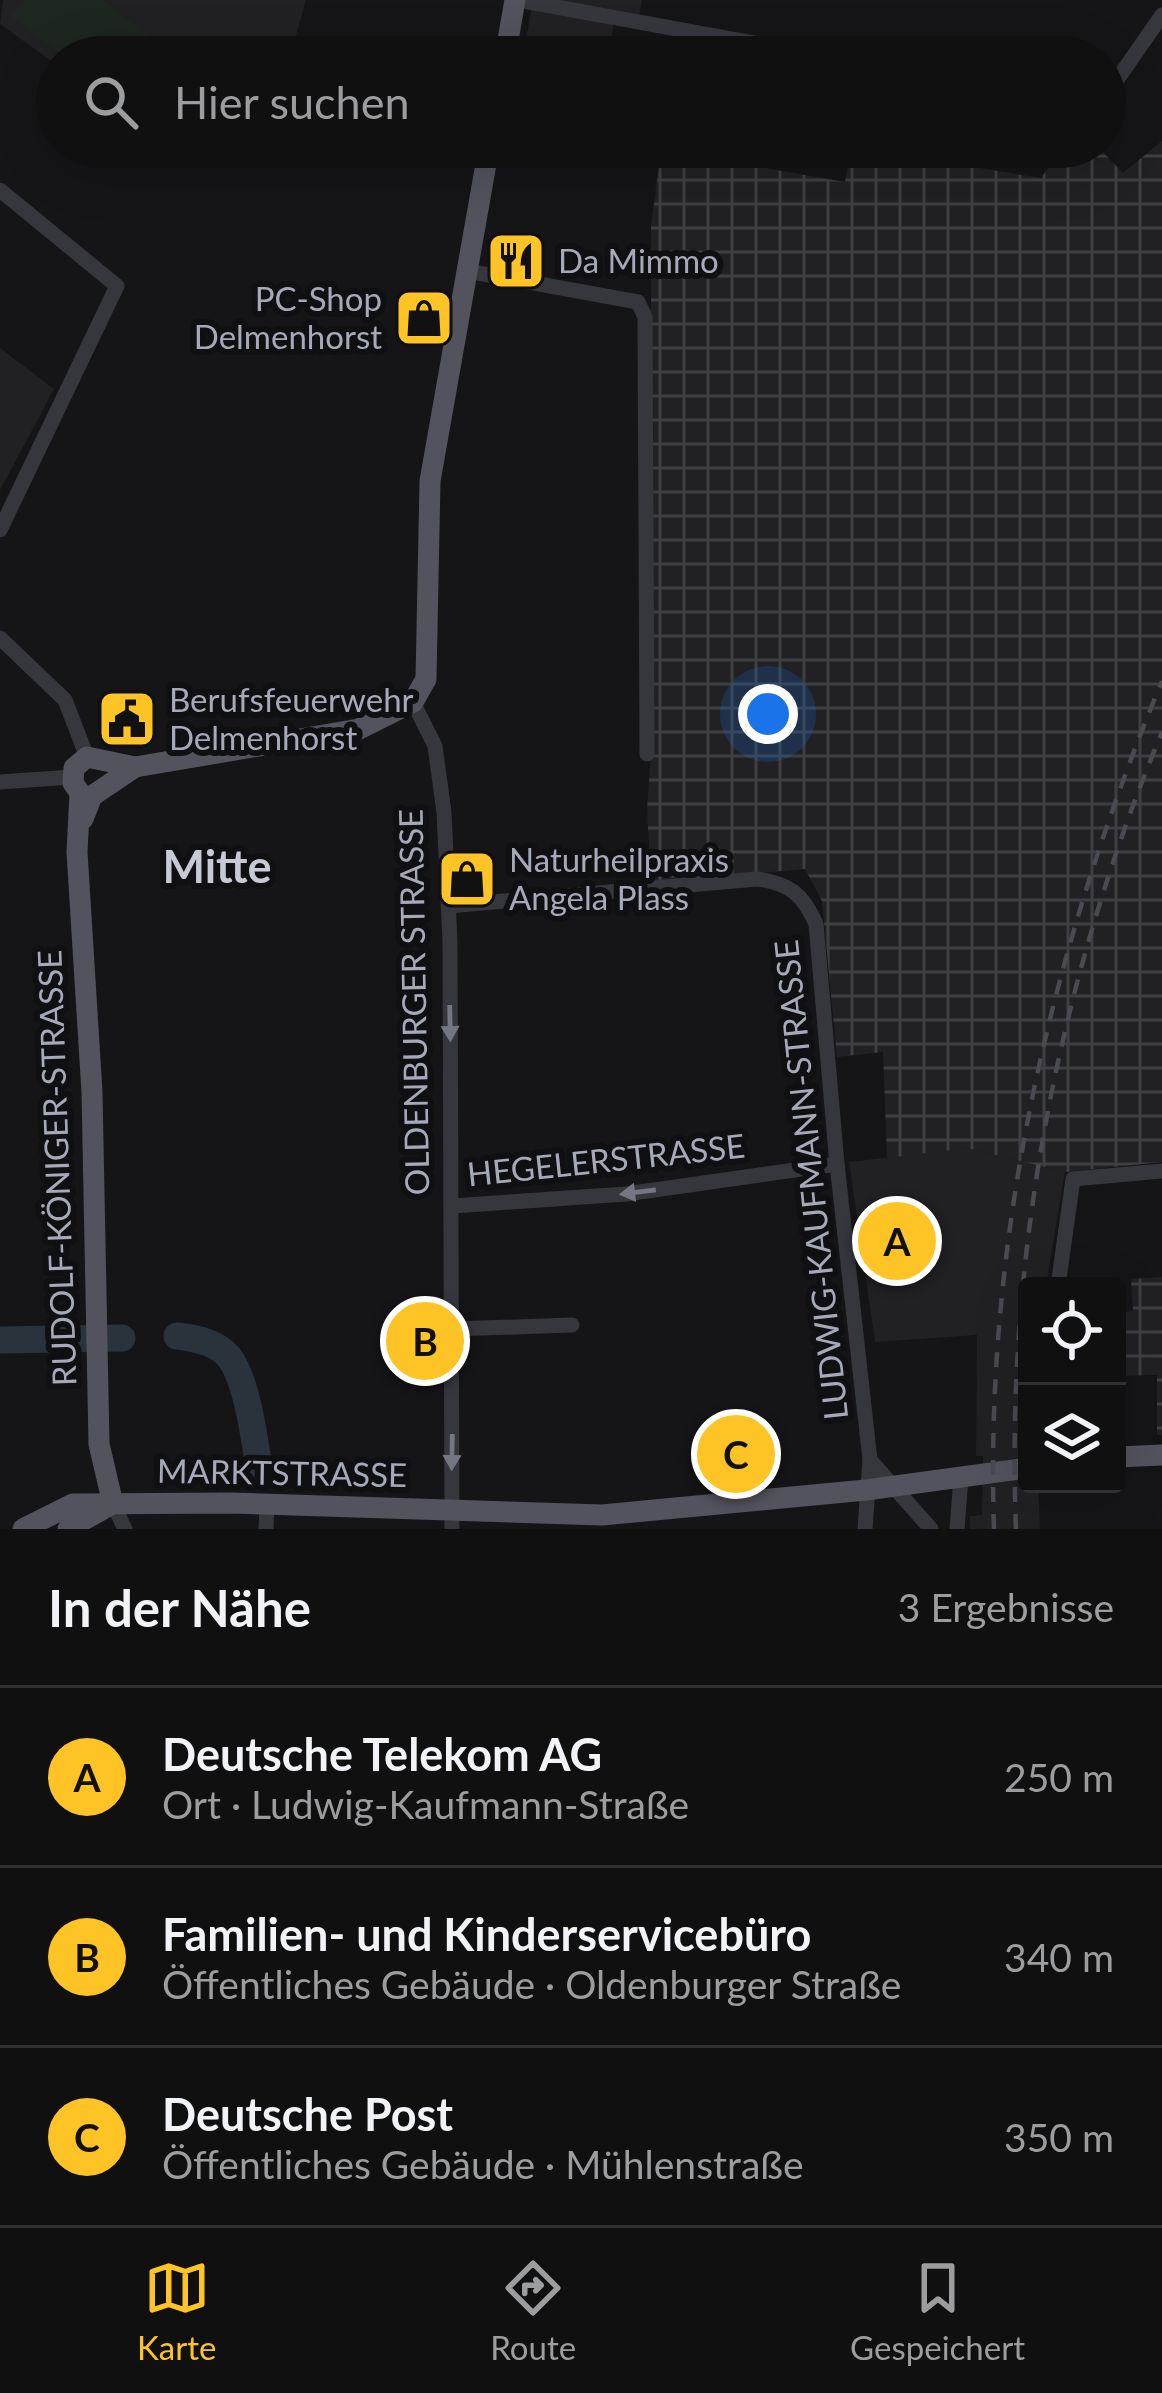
<!DOCTYPE html>
<html lang="de">
<meta charset="utf-8">
<style>
:root{--surface:#101011;--page:#1e1e1f;--text:#f1f3f6;--muted:#9c9d9f;--line:#303031;--accent:#fec426}
body{margin:0;font-family:Lato,sans-serif;background:var(--page);color:var(--text)}
.controls{position:absolute;right:36px;bottom:36px;display:grid;overflow:hidden;border-radius:12px;box-shadow:0 12px 48px #0002}
.controls button{width:108px;height:108px;display:grid;place-items:center;padding:0;border:0;border-bottom:3px solid var(--line);background:var(--surface);color:var(--text);font:60px sans-serif}
.you{position:absolute;left:768px;top:714px;width:42px;height:42px;margin:-30px;border:9px solid #fff;border-radius:50%;background:#1a73e8;box-shadow:0 0 0 18px #1a73e833}
.badge{display:grid;place-items:center;width:78px;height:78px;border-radius:50%;background:var(--accent);color:#111;font-size:39px;font-weight:700}
.pin{position:absolute;translate:-50% -50%;border:6px solid #fff;box-shadow:0 3px 12px #0006}
.list{margin:0;padding:0;list-style:none}
h2{display:flex;justify-content:space-between;align-items:center;height:156px;margin:0;padding:0 48px;font-size:51px}
h2 small{font-size:39px;font-weight:400;color:var(--muted)}
.list li{display:grid;grid-template-columns:78px 1fr auto;gap:36px;align-items:center;box-sizing:border-box;height:180px;padding:0 48px;border-top:3px solid var(--line)}
.list b{display:block;font-size:45px;white-space:nowrap}
.list p{margin:0;font-size:39px;white-space:nowrap;color:var(--muted)}
.list em{font-size:39px;font-style:normal;color:var(--muted)}
.icon{flex:none;width:66px;height:66px;fill:none;stroke:currentColor;stroke-width:2;stroke-linecap:round;stroke-linejoin:round}
.map{position:relative;flex:none;width:1162px;height:1529px;overflow:hidden}
.search{position:absolute;background:var(--surface);box-shadow:0 12px 48px #0002;left:36px;right:36px;top:36px;height:132px;display:flex;align-items:center;gap:30px;box-sizing:border-box;padding:0 42px;border-radius:66px;color:var(--muted);font-size:45px}
.sheet{height:696px;background:var(--surface)}
nav{display:flex;justify-content:space-around;align-items:center;box-sizing:border-box;height:168px;border-top:3px solid var(--line);background:var(--surface);font-size:33px;color:var(--muted)}
nav a{display:grid;justify-items:center;gap:6px}
nav .on{color:var(--accent)}
.map>svg:first-child{display:block}
</style>
<div class="map">
<svg width="1162" height="1529" viewBox="0 0 1162 1529">
<defs>
<pattern id="industrial-grid" width="8" height="8" patternUnits="userSpaceOnUse" patternTransform="scale(3)"><rect width="8" height="8" fill="#212124"/><path d="M0 4h8M4 0v8" fill="none" stroke="#3e3f42"/></pattern>
</defs>
<rect width="100%" height="100%" fill="#151517"/>
<!-- built -->
<g fill="#212124">
<path d="M3,0H306L290,57H57V65L0,24Z"/>
<path d="M533,0H642L639,17L615,13L609,57H523Z"/>
<path d="M0,348L54,389L0,490Z"/>
<path d="M967,1148L1065,1172L1046,1286H1027V1484H1038L1040,1529H970V1516L982,1515L983,1456H976L977,1335L875,1342L849,1162Z"/>
</g>
<!-- industrial -->
<g fill="url(#industrial-grid)">
<path d="M1162,141V1162L1065,1172L967,1148L887,1158L883,1052L837,1057L822,901L805,869L651,882L647,809L651,753V225L661,150L845,182L851,147L1041,178L1063,147H1098L1123,173Z"/>
<path d="M1162,1277V1435H1157V1375L1120,1376L1117,1345V1313L1133,1311L1131,1279Z"/>
</g>
<!-- garden -->
<path fill="#1d261f" d="M23,0H103L152,38L137,57H64L11,16Z"/>
<g fill="none" stroke-linecap="round" stroke-linejoin="round">
<!-- river -->
<g stroke="#2a333c" stroke-width="27">
<path d="M177,1336C195,1338 217,1342 229,1357C247,1380 254,1437 259,1467"/>
<path d="M0,1340L122,1338"/>
</g>
<!-- minor -->
<g stroke="#36373d" stroke-width="15">
<path d="M518,0L831,57"/>
<path d="M1105,97L1162,15"/>
<path d="M0,190L117,286L0,530"/>
<path d="M467,271L638,302L645,317L647,754"/>
<path d="M0,638L65,700L87,757"/>
<path d="M413,702L435,746L444,812L450,941L452,1529"/>
<path d="M0,782L72,777"/>
<path d="M448,906L757,879C789,883 803,894 816,924L837,1164L870,1460L865,1529"/>
<path d="M452,1206L626,1194L837,1164"/>
<path d="M1058,1286L1073,1179L1162,1171"/>
<path d="M453,1329L572,1325"/>
<path d="M870,1460L931,1529"/>
<path d="M113,1504L125,1529"/>
<path d="M266,1529L267,1504"/>
<path d="M957,1529L961,1478"/>
</g>
<!-- major -->
<g stroke="#52535c" stroke-width="21">
<path d="M505,57L515,0"/>
<path d="M83,819L92,796L135,767"/>
<path d="M1117,1457L1162,1455"/>
<path d="M113,1504L99,1444L92,1092L77,852L80,793L73,783L74,768L87,757L135,767L359,729L413,702L426,679L430,481L489,147"/>
<path d="M23,1529L73,1504L230,1503L602,1515L866,1490L1027,1468"/>
<path d="M68,1529L112,1504"/>
</g>
<!-- rail -->
<g stroke="#494a52" stroke-width="4.5" stroke-dasharray="15 12" stroke-linecap="butt">
<path d="M994,1529C984,1238 1051,948 1162,681"/>
<path d="M1016,1529C1005,1258 1058,981 1162,732"/>
</g>
</g>
<!-- one-way arrows -->
<defs><path id="oneway-solid" d="M-6-.8H1V-3.2L6.5 0L1 3.2V.8H-6Z" transform="scale(3)"/></defs>
<g fill="#747681">
<use href="#oneway-solid" transform="translate(450 1023) rotate(89)"/>
<use href="#oneway-solid" transform="translate(638 1192) rotate(173)"/>
<use href="#oneway-solid" transform="translate(452 1452) rotate(91)"/>
</g>
<!-- icons -->
<defs>
<g id="restaurant-square" transform="scale(3)"><rect x="-9" y="-9" width="18" height="18" rx="4" fill="#fec426" stroke="#101012"/><path d="M-5-6h1v4h1v-4h1v4h1v-4h1v5L-1.5 .5V6h-2V.5L-5-1ZM5-6V6H3V1.5H1.5Q1.5-4 5-6Z" fill="#111"/></g>
<g id="shop-square" transform="scale(3)"><rect x="-9" y="-9" width="18" height="18" rx="4" fill="#fec426" stroke="#101012"/><path d="M-5-2.5h2.3a2.7 3.5 0 0 1 5.4 0H5L5.5 6h-11ZM-1.5-2.5h3a1.5 2.3 0 0 0-3 0Z" fill="#111"/></g>
<g id="civic-square" transform="scale(3)"><rect x="-9" y="-9" width="18" height="18" rx="4" fill="#fec426" stroke="#101012"/><path d="M-.6-6.5H3V-4.5H.6V-3L4-1V1h2V6H-6V1h2V-1L-.6-3ZM-1.2 2.5V6h2.4V2.5Z" fill="#111"/></g>
</defs>
<g fill-rule="evenodd">
<use href="#restaurant-square" x="516" y="261"/>
<use href="#shop-square" x="424" y="318"/>
<use href="#civic-square" x="127" y="719"/>
<use href="#shop-square" x="467" y="879"/>
</g>
<g text-anchor="middle" stroke-width="12" stroke-linejoin="round" paint-order="stroke">
<!-- poi labels -->
<g font-size="33" fill="#a6aab8" stroke="#101012" text-anchor="start">
<text x="558" y="273">Da Mimmo</text>
<text x="382" y="311" text-anchor="end">PC-Shop<tspan x="382" dy="38">Delmenhorst</tspan></text>
<text x="169" y="712">Berufsfeuerwehr<tspan x="169" dy="38">Delmenhorst</tspan></text>
<text x="509" y="872">Naturheilpraxis<tspan x="509" dy="38">Angela Plass</tspan></text>
</g>
<!-- street labels -->
<g font-size="33" fill="#a6aab8" stroke="#101012">
<text transform="translate(414 1002) rotate(-91)" y="12">OLDENBURGER STRASSE</text>
<text transform="translate(606 1160) rotate(-6)" y="12">HEGELERSTRASSE</text>
<text transform="translate(57 1168) rotate(-92)" y="12">RUDOLF-KÖNIGER-STRASSE</text>
<text transform="translate(811 1180) rotate(-96)" y="12">LUDWIG-KAUFMANN-STRASSE</text>
<text transform="translate(282 1473) rotate(1)" y="12">MARKTSTRASSE</text>
</g>
<!-- district labels -->
<g font-size="45" font-weight="bold" fill="#c7cad4" stroke="#101012">
<text x="217" y="883">Mitte</text>
</g>
</g>
</svg>
<div class="controls">
<button><svg class="icon" aria-label="locate" viewBox="0 0 24 24"><circle cx="12" cy="12" r="6"/><path d="M12 2v4M12 18v4M2 12h4M18 12h4"/></svg></button>
<button><svg class="icon" aria-label="layers" viewBox="0 0 24 24"><path d="M12 4l9 5-9 5-9-5zM3 14l9 5 9-5"/></svg></button>
</div>
<div class="you"></div>
<div class="pin badge" style="left:897px;top:1241px">A</div>
<div class="pin badge" style="left:425px;top:1341px">B</div>
<div class="pin badge" style="left:736px;top:1454px">C</div>
<div class="search"><svg class="icon" aria-label="search" viewBox="0 0 24 24"><circle cx="10" cy="10" r="6"/><path d="M15 15l6 6"/></svg>Hier suchen</div>
</div>
<section class="sheet">
<h2>In der Nähe<small>3 Ergebnisse</small></h2>
<ul class="list">
<li><span class="badge">A</span><div><b>Deutsche Telekom AG</b><p>Ort · Ludwig-Kaufmann-Straße</p></div><em>250 m</em></li>
<li><span class="badge">B</span><div><b>Familien- und Kinderservicebüro</b><p>Öffentliches Gebäude · Oldenburger Straße</p></div><em>340 m</em></li>
<li><span class="badge">C</span><div><b>Deutsche Post</b><p>Öffentliches Gebäude · Mühlenstraße</p></div><em>350 m</em></li>
</ul>
</section>
<nav>
<a class="on"><svg class="icon" aria-label="map" viewBox="0 0 24 24"><path d="M3 6l6-2 6 2 6-2v14l-6 2-6-2-6 2zM9 4v14M15 6v14"/></svg>Karte</a>
<a><svg class="icon" aria-label="directions" viewBox="0 0 24 24"><path d="M12 3l9 9-9 9-9-9zM9 14v-3h6M13 9l2 2-2 2"/></svg>Route</a>
<a><svg class="icon" aria-label="saved" viewBox="0 0 24 24"><path d="M7 4h10v16l-5-4-5 4z"/></svg>Gespeichert</a>
</nav>
